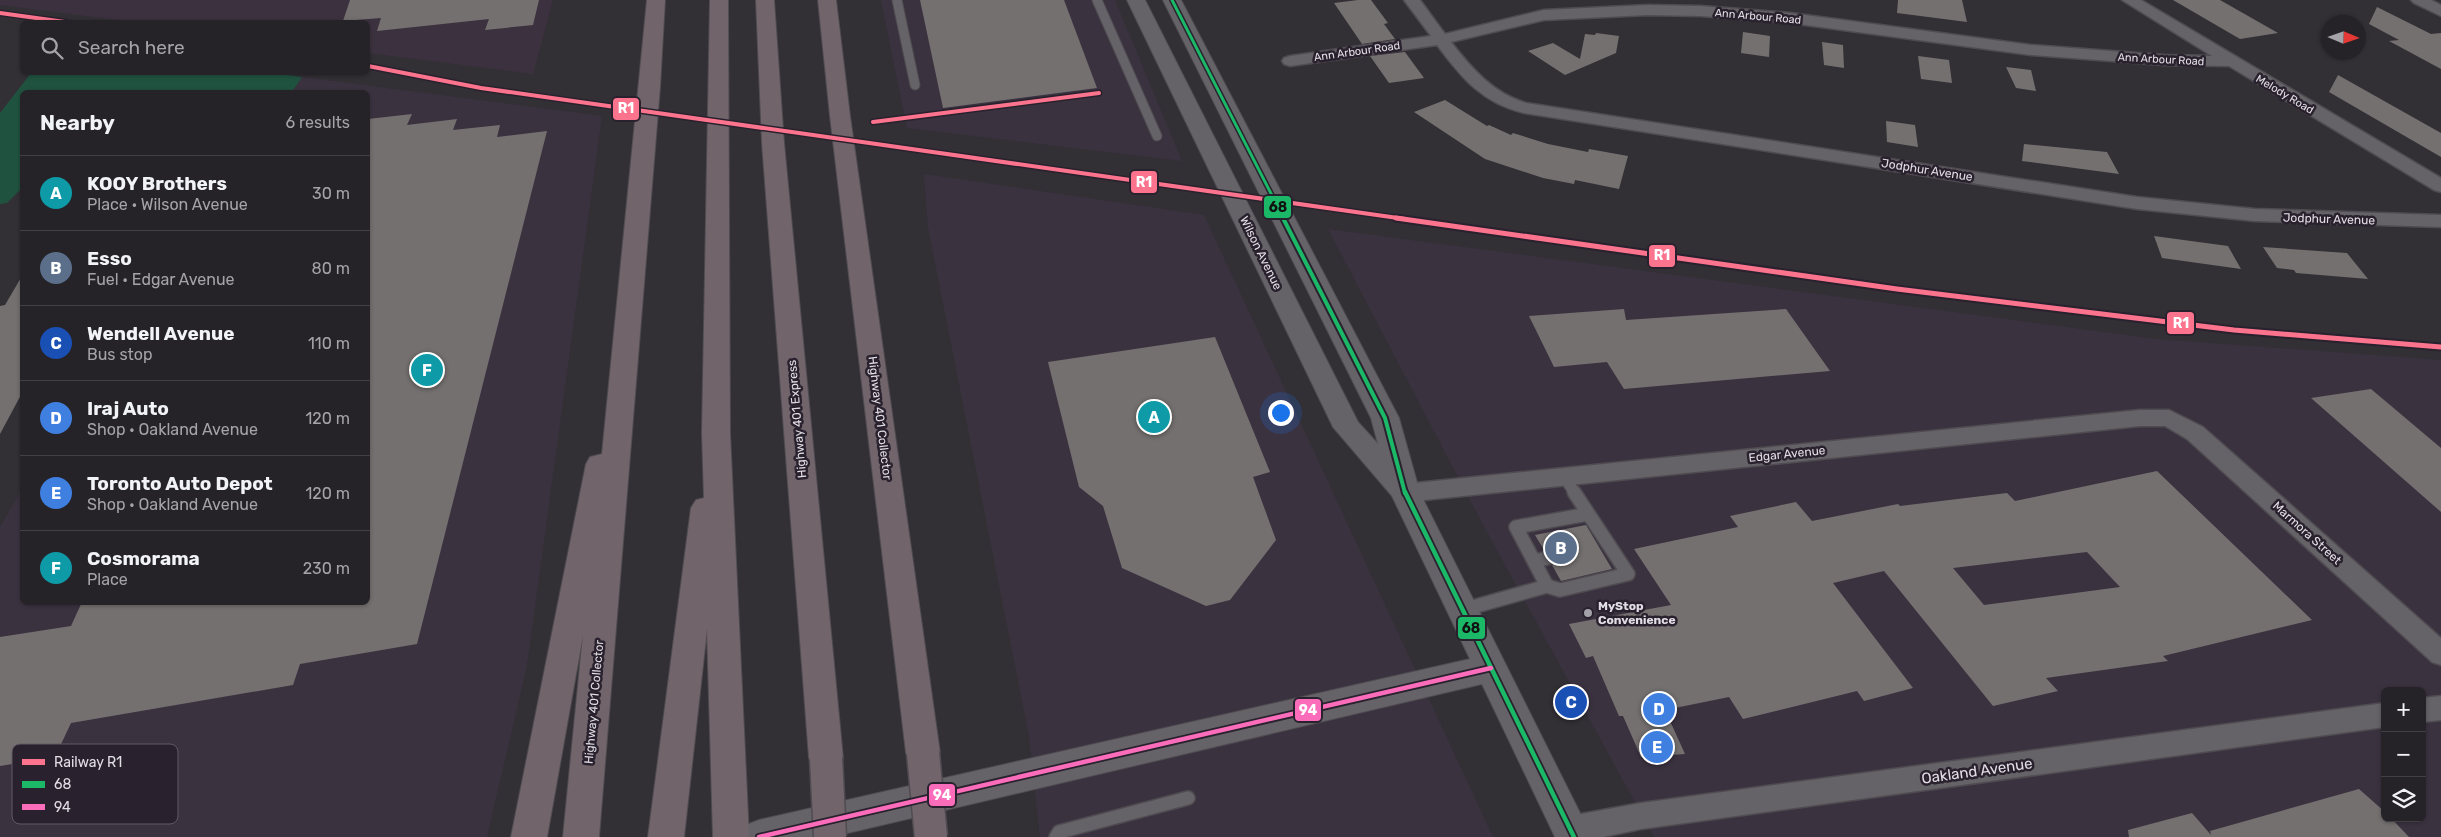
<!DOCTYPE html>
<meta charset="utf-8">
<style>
:root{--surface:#262328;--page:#2e2b30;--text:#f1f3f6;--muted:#a4a4a8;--line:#424045;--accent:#0b8043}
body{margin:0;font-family:Rubik,sans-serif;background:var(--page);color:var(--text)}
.controls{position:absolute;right:15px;bottom:15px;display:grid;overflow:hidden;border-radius:8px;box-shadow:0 1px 4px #0004}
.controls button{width:45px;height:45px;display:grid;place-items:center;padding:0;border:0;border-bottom:1px solid var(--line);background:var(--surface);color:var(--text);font:25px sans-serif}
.compass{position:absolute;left:2321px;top:15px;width:45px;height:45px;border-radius:50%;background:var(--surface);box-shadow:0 1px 4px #0004;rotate:92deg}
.you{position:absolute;left:1280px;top:412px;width:18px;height:18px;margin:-12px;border:4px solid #fff;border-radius:50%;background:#1a73e8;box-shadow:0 0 0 8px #1a73e833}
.badge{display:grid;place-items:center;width:32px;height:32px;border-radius:50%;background:var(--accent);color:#fff;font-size:16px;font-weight:700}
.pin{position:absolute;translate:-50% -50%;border:2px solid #fff;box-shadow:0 1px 5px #0006}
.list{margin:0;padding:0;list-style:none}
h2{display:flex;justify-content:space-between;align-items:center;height:65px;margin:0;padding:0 20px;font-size:21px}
h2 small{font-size:16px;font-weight:400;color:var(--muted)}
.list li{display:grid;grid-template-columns:32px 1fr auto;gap:15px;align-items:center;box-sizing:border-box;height:75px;padding:0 20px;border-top:1px solid var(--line)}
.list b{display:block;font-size:19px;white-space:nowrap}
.list p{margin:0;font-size:16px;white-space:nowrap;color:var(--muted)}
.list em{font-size:16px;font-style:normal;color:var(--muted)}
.icon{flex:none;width:28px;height:28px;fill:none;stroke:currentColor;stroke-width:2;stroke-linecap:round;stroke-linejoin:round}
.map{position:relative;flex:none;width:2441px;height:837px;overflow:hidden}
.search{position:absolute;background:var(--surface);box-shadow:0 1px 4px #0004;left:20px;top:20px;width:350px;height:55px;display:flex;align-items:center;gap:12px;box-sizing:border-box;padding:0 18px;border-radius:8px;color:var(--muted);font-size:19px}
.panel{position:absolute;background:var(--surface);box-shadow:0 1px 4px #0004;left:20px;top:90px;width:350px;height:515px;border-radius:8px}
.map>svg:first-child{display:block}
</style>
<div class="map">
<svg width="2441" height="837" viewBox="0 0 2441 837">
<rect width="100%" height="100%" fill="#322f35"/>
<!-- commercial -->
<path fill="#3c323f" d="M0,0H553L533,74L368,53V22H133L0,5Z"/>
<!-- industrial -->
<g fill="#3b3240" fill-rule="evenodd">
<path d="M881,0H1115L1182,161L907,128Z"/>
<path d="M302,77L602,116L527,665L487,837H0V527L22,489V602H368V92H292Z"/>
<path d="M924,174L1204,215L1493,837H1040L1029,736L928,228Z"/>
<path d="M1328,229L2156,339L2441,360V837H1654L1481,521ZM2385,691H2422V818H2385Z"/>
</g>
<!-- green -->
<path fill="#20533f" d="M266,72L302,77L292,92H22V188L7,203L0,204V113L31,73Z"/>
<!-- building -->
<g fill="#757070" fill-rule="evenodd">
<path d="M350,0H539L533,25L485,30L489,19L377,31L381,18L343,21Z"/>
<path d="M920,0H1064L1097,88L943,108Z"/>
<path d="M1358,0H1371L1388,23L1384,24L1395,39L1362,44L1334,3Z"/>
<path d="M1898,0H1962L1967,22L1897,13Z"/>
<path d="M2173,0H2220L2278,33L2240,39Z"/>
<path d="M2377,7L2431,34L2441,33V69L2389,41L2399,40L2369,24Z"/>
<path d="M1743,32L1770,36L1769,57L1741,53Z"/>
<path d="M1596,33L1619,36L1616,53L1565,75L1528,51L1553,43L1580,59L1585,34L1595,35Z"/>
<path d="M1822,42L1843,45L1844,68L1824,65Z"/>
<path d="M1405,52L1424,78L1389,83L1370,56Z"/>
<path d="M1918,56L1949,60L1952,83L1921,79Z"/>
<path d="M2006,67L2031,70L2036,91L2016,88Z"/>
<path d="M2338,75L2441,133V157L2329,92Z"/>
<path d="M1445,100L1487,126L1489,125L1511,135L1513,133L1548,144L1588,152L1589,149L1628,156L1619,189L1575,180L1574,184L1543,178L1485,159L1414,112Z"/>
<path d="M412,114L407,125L457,119L453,130L500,125L497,137L547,131L417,644L300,664L293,685L71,723L55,757L0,766V637L71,626L82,602H368V119Z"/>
<path d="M1886,121L1915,125L1918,147L1887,142Z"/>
<path d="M2024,144L2107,152L2119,174L2022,161Z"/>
<path d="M2154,236L2228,246L2241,269L2162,258Z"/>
<path d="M2263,247L2347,253L2368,279L2296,273L2294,270L2277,268Z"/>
<path d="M22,276V393L0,434V306L5,305Z"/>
<path d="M1624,309L1626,320L1786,309L1830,371L1624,389L1607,362L1554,367L1529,316Z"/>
<path d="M1215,337L1270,472L1253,477L1276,540L1230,600L1206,606L1122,568L1103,506L1079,487L1048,362Z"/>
<path d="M2371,389L2441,448V512L2311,398Z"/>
<path d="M2157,471L2312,620L2163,656L2168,661L2046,678L2058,691L1993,706L1884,571L1833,583L1913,688L1864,701L1857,691L1743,719L1729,697L1665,710L1685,754L1641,757L1623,716H1619L1593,656L1586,658L1569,624L1671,605L1634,549L1738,527L1730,516L1796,502L1812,521L1898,504L1900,506L2007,493L2015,501ZM2087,552L2120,587L1984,605L1953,568Z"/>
<path d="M1586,525L1612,569L1561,581L1552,565L1556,560L1555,553L1550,550H1544L1535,535Z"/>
<path d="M2359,789L2385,812V818H2391L2409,837H2129L2128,830L2192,813L2211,835L2210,831Z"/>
</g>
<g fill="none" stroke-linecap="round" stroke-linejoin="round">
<!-- lane-far2 casing -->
<g stroke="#4f4b51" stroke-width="11">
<g id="lane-far2">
<path d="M897,0L915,85"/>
<path d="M1097,0L1157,136"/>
</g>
</g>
<!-- lane-far1 casing -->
<g stroke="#4f4b51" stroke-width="13">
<path id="lane-far1" d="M1564,477L1575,493"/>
</g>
<!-- lane casing -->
<g stroke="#4f4b51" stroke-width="16">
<g id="lane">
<path d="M1534,561L1548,558"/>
<path d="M1547,586L1516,527L1588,514"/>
<path d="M1462,610L1547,586L1560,590L1628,574L1574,492"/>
<path d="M1056,837L1059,832L1188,798"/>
</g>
</g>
<!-- street casing -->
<g stroke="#4f4b51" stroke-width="3">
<g id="street">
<path d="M1404,0H1420L1445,34L1544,10L1648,5L1701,6L1790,13L2031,45L2164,55L2212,56L2122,0H2141L2441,178V192L2434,190L2229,66L2164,65L2031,55L1790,23L1701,16L1648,15L1544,20L1451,42C1472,69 1493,93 1526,103L2137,197L2255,209L2441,215V227L2255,221L2137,209L1524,113C1482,103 1462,78 1437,45L1290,66L1284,64L1282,61L1284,58L1290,56L1431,36Z"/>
<path d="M2411,0H2431L2441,5V16L2414,3Z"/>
<path d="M2140,410H2169L2203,427L2441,638V665L2432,662L2187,439L2165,426H2140L1405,502L1397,499L1393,493L1397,487L1405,484Z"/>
<path d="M2441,696V720L2422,722V698Z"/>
<path d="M2385,703V727L1641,829L1603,837H1558L1555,830L1559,820L1570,816L1641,803Z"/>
</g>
</g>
<!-- secondary casing -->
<g stroke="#4f4b51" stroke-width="2">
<path id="secondary" d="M1127,0H1145L1358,422L1378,444L1371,418L1163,0H1181L1399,418L1420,493L1592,837H1555L1482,684L831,837H741L746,825L759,820L1470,659L1392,496L1333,427Z"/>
</g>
<!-- highway casing -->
<g stroke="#4f4b51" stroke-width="2">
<g id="highway">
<path d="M647,0H665L660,87L599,837H563L583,635L547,837H511L586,464L590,457L602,454Z"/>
<path d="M710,0H728L730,433L749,837H713L707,629L684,837H648L691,508L696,500L704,498L702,433Z"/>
<path d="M756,0H774L784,143L843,758L838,769L826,773L814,769L809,758L762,143Z"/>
<path d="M818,0H836L850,116L940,753L935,764L923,768L911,764L906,753L830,116Z"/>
</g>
</g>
<!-- lane-far2 -->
<use href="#lane-far2" stroke="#656367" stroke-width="9"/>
<!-- lane-far1 -->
<use href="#lane-far1" stroke="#656367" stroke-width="11"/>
<!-- lane -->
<use href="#lane" stroke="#656367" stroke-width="13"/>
<!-- street -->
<use href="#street" fill="#656367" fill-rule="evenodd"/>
<!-- secondary -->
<use href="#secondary" fill="#656367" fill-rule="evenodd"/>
<!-- highway -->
<use href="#highway" fill="#71656b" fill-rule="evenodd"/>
<!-- highway-bridge casing -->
<g stroke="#4f4b51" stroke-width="35" stroke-linecap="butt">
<g id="highway-bridge">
<path d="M923,753L931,837"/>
<path d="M826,758L830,837"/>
</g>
</g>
<!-- highway-bridge -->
<use href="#highway-bridge" stroke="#71656b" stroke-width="32"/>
<!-- bus-1-far2 casing -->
<g stroke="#29222e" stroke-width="6">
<path id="bus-1-far2" d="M1172,0L1284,219"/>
</g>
<!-- bus-1-far1 casing -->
<g stroke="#29222e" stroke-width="8">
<path id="bus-1-far1" d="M1283,218L1385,418L1405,493"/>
</g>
<!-- bus-1 casing -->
<g stroke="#29222e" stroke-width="8">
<path id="bus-1" d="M1405,492L1574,837"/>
</g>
<!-- bus-2 casing -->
<g stroke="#29222e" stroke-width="8">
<path id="bus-2" d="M759,837L1491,668"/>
</g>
<!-- bus-1-far2 -->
<use href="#bus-1-far2" stroke="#1ab867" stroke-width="3"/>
<!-- bus-1-far1 -->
<use href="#bus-1-far1" stroke="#1ab867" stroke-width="4"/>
<!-- bus-1 -->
<use href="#bus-1" stroke="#1ab867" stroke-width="4.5"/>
<!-- bus-2 -->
<use href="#bus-2" stroke="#fb6dba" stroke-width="4.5"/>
<!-- rail-1-far1 casing -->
<g stroke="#29222e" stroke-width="7">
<g id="rail-1-far1">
<path d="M0,13L65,22"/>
<path d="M368,66L481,88L1405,219"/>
<path d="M873,122L1099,93"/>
</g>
</g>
<!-- rail-1 casing -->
<g stroke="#29222e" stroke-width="9">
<path id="rail-1" d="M1396,218L1897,289L2234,330L2441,347"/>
</g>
<!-- rail-1-far1 -->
<use href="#rail-1-far1" stroke="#fc738d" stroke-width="4"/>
<!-- rail-1 -->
<use href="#rail-1" stroke="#fc738d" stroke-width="5"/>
</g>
<!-- markers -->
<circle fill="#a4a1a8" stroke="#29222e" stroke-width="2" cx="1588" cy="613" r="5"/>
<g text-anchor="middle" stroke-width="5" stroke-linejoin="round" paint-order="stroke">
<!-- far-street labels -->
<g font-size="11" fill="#e2dee6" stroke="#29222e">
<text transform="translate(1758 16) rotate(5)" y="4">Ann Arbour Road</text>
<text transform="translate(1357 51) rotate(-8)" y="4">Ann Arbour Road</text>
<text transform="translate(2161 59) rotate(3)" y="4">Ann Arbour Road</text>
<text transform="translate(2285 94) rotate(31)" y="4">Melody Road</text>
</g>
<!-- street labels -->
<g font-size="12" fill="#e2dee6" stroke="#29222e">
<text transform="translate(1927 170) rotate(9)" y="4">Jodphur Avenue</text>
<text transform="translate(2329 219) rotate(2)" y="4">Jodphur Avenue</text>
<text transform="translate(1261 253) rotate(64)" y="4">Wilson Avenue</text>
<text transform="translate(880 418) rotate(83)" y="4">Highway 401 Collector</text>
<text transform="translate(797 419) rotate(-95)" y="4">Highway 401 Express</text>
<text transform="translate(1787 454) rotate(-6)" y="4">Edgar Avenue</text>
<text transform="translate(2307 533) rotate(42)" y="4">Marmora Street</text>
<text transform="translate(594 702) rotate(-85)" y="4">Highway 401 Collector</text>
</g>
<!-- poi labels -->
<g font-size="12" font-weight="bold" fill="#e2dee6" stroke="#29222e" text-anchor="start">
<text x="1598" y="610">MyStop<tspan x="1598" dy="14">Convenience</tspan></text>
</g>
<!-- near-street labels -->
<g font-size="15" fill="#e2dee6" stroke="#29222e">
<text transform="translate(1977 771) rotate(-8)" y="5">Oakland Avenue</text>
</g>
</g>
<!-- legend -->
<rect x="12" y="744" width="166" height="80" rx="8" fill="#29222e" stroke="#605a65" stroke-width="1"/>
<rect x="22" y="759" width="23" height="6" fill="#fc738d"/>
<rect x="22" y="781" width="23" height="7" fill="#1ab867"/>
<rect x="22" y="804" width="23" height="6" fill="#fb6dba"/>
<g font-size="14" fill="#e2dee6">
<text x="54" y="767">Railway R1</text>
<text x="54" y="789">68</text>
<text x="54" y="812">94</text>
</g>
<g stroke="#29222e" stroke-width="2">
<rect x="612" y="97" width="28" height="24" rx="5" fill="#fc738d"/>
<rect x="1130" y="170" width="28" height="24" rx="5" fill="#fc738d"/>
<rect x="1263" y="195" width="29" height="24" rx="5" fill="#1ab867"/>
<rect x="1648" y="244" width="28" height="24" rx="5" fill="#fc738d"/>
<rect x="2166" y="311" width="29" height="24" rx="5" fill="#fc738d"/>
<rect x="1457" y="616" width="29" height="24" rx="5" fill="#1ab867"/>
<rect x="1294" y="698" width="28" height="24" rx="5" fill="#fb6dba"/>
<rect x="928" y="783" width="28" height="24" rx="5" fill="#fb6dba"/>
</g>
<g font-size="14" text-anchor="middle" font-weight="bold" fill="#fff">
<text x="626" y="113">R1</text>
<text x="1144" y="187">R1</text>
<text x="1662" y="260">R1</text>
<text x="2181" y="328">R1</text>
<text x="1308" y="715">94</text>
<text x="942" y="800">94</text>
</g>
<g font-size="14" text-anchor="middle" font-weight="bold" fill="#111">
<text x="1278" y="212">68</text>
<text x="1471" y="633">68</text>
</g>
</svg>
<div class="controls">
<button>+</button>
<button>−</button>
<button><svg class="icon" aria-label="layers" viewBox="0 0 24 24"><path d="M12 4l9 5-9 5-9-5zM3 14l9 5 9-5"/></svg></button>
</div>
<svg class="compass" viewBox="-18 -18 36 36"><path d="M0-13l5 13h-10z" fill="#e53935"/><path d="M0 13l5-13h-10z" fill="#a4a4a8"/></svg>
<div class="you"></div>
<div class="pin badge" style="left:1154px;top:417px;background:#0f9aa8">A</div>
<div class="pin badge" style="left:1561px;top:548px;background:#5c6f8a">B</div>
<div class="pin badge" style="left:1571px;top:702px;background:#1a4fb4">C</div>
<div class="pin badge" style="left:1659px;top:709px;background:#3f7fe0">D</div>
<div class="pin badge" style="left:1657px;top:747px;background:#3f7fe0">E</div>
<div class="pin badge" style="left:427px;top:370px;background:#0f9aa8">F</div>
<div class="search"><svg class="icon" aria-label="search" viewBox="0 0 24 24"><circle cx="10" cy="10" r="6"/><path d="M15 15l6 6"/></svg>Search here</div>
<section class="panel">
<h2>Nearby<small>6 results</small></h2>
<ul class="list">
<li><span class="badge" style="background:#0f9aa8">A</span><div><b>KOOY Brothers</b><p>Place · Wilson Avenue</p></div><em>30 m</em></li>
<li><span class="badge" style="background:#5c6f8a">B</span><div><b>Esso</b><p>Fuel · Edgar Avenue</p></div><em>80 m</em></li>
<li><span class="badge" style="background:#1a4fb4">C</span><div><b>Wendell Avenue</b><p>Bus stop</p></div><em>110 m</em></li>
<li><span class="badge" style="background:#3f7fe0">D</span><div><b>Iraj Auto</b><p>Shop · Oakland Avenue</p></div><em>120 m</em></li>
<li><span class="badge" style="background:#3f7fe0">E</span><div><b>Toronto Auto Depot</b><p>Shop · Oakland Avenue</p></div><em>120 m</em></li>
<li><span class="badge" style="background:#0f9aa8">F</span><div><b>Cosmorama</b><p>Place</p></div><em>230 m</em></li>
</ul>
</section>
</div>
